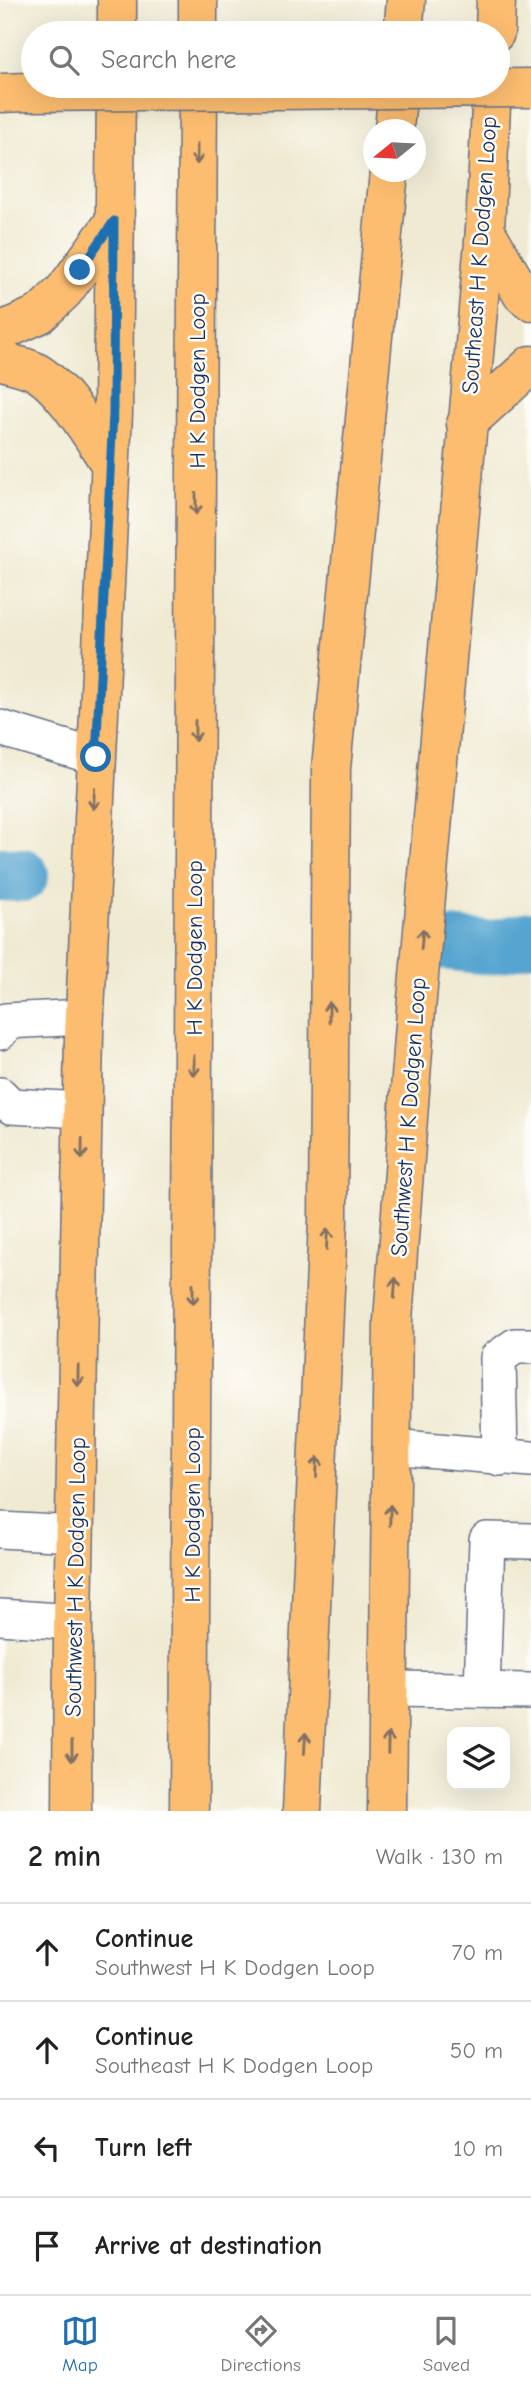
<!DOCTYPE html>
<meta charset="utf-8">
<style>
:root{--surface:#fff;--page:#f6f6f6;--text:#222;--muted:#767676;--line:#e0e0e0;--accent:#1f6fb2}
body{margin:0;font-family:"Comic Neue",sans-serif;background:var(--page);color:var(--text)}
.controls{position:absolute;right:21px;bottom:21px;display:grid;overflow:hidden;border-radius:14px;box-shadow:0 7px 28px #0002}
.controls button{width:63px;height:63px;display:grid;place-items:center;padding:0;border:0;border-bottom:2px solid var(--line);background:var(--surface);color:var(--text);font:35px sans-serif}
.compass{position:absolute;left:363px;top:119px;width:63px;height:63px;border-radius:50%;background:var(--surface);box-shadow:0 7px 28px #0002;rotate:252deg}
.stop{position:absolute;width:21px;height:21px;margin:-16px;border:5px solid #1f6fb2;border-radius:50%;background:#fff}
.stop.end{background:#1f6fb2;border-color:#fff;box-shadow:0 2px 7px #0008}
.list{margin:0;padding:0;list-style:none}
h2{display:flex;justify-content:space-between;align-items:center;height:91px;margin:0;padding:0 28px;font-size:30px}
h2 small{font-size:23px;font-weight:400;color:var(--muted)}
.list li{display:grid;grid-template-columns:46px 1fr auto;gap:21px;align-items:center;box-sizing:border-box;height:98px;padding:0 28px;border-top:2px solid var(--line)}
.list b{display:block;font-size:26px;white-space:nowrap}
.list p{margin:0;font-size:23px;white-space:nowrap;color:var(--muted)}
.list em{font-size:23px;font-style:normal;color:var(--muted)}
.icon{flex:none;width:38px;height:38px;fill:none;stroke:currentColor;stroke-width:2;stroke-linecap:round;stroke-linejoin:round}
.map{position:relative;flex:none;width:531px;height:1811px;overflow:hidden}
.search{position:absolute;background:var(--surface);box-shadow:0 7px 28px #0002;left:21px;right:21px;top:21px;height:77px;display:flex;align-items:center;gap:18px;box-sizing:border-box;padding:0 24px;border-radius:38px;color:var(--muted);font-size:26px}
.sheet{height:483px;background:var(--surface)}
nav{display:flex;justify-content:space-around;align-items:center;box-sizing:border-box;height:98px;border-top:2px solid var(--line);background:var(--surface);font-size:19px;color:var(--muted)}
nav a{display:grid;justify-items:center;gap:4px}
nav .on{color:var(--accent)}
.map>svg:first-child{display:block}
</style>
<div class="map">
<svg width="531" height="1811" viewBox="0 0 531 1811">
<rect width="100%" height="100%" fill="#fdfcf7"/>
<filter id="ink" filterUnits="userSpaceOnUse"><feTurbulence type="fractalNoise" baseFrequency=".0143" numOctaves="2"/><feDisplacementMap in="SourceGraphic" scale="14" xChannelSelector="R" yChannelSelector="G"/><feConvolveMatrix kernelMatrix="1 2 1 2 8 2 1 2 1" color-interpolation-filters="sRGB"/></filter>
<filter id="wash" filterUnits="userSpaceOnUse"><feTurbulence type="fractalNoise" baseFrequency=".00686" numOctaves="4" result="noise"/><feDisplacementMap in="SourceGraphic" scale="28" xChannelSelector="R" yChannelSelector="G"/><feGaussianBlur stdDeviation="1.57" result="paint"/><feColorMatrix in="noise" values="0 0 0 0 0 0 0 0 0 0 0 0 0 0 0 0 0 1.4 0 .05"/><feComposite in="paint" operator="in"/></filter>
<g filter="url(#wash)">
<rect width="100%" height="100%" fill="#f0ead2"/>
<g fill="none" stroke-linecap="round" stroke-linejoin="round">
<!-- river -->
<g stroke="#57a5d0" stroke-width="54">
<path d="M0,874L22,875"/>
<path d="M451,944L489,948L531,938"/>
</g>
</g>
</g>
<g filter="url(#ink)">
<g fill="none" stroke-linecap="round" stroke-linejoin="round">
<!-- minor casing -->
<g stroke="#667087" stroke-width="38">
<g id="minor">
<path d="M0,728L96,757"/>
<path d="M0,1032L6,1021L84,1017"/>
<path d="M0,1095L11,1106L82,1110"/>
<path d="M391,1447L531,1459"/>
<path d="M500,1458L498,1358L515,1346H531"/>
<path d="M0,1530L75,1534"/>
<path d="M0,1617L73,1622"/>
<path d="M389,1689L531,1691"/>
<path d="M482,1690L487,1540L531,1541"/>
</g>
</g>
<!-- major casing -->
<g stroke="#667087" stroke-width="41">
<g id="major">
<path d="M117,33V0"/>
<path d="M495,33L496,0"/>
<path d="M0,93L28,92"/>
<path d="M485,230L522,294L531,301"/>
<path d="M0,332L40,314L64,291L115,221"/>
<path d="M0,360C10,364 22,366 32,370C61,383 91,435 109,462"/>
<path d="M466,424L531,365"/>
<path d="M72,1811L73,1622L84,1035L113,413L116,86"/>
<path d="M387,1811L393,1320L416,1010L485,230L492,86"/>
</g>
</g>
<!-- highway casing -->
<g stroke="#667087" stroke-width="41">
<g id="highway">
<path d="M198,0V33"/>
<path d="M403,33L406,0"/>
<path d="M394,130L398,86"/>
<path d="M189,1811L198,86"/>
<path d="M302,1811L328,1221L331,768L389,172"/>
</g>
</g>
<!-- minor -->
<use href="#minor" stroke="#fff" stroke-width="35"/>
<!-- major -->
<use href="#major" stroke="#fcbd6f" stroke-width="38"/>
<!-- highway -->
<use href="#highway" stroke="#fcbd6f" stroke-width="38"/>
<!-- major-bridge casing -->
<g stroke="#667087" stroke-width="41" stroke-linecap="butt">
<path id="major-bridge" d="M28,92L531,88"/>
</g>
<!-- major-bridge -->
<use href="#major-bridge" stroke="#fcbd6f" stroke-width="38"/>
</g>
<!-- one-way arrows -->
<defs><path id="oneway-shaft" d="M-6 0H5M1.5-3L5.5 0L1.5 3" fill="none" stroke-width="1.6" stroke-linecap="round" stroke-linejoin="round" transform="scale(1.75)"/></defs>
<g stroke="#806f66">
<use href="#oneway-shaft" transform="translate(197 154) rotate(90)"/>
<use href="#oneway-shaft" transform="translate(196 504) rotate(90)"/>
<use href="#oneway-shaft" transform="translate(195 731) rotate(90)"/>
<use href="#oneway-shaft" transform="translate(94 799) rotate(93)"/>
<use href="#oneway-shaft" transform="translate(422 939) rotate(-85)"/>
<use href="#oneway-shaft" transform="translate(329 1012) rotate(-90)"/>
<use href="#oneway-shaft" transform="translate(194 1066) rotate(90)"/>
<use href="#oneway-shaft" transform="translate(82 1149) rotate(91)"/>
<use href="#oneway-shaft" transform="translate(327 1239) rotate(-87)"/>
<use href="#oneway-shaft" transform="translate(395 1288) rotate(-86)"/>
<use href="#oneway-shaft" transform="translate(193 1294) rotate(90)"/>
<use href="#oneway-shaft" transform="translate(78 1376) rotate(91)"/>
<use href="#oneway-shaft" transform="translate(317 1467) rotate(-87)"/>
<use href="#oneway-shaft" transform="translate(390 1515) rotate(-89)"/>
<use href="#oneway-shaft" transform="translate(305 1743) rotate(-87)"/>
<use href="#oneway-shaft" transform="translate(388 1743) rotate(-89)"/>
<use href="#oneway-shaft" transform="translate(72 1751) rotate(90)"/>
</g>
</g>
<g fill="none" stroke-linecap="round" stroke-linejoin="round" filter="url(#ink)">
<!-- route -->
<path stroke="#1f6fb2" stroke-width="9" d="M80,270L114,221L113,413L96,757"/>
</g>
<g text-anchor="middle" stroke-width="5" stroke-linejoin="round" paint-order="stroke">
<!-- street labels -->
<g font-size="23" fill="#1b2f5e" stroke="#fdfcf7">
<text transform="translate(479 255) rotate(-86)" y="8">Southeast H K Dodgen Loop</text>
<text transform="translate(197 381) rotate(-90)" y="8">H K Dodgen Loop</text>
<text transform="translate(194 948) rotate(-90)" y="8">H K Dodgen Loop</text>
<text transform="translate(408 1117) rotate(-86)" y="8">Southwest H K Dodgen Loop</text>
<text transform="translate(192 1515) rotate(-90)" y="8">H K Dodgen Loop</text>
<text transform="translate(75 1577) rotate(-89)" y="8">Southwest H K Dodgen Loop</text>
</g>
</g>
</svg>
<div class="controls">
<button><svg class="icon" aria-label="layers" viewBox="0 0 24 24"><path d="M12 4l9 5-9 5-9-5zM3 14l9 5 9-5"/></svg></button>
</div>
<svg class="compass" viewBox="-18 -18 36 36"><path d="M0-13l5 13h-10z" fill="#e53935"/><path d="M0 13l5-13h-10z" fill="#767676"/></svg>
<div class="stop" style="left:96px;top:757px"></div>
<div class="stop end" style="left:80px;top:270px"></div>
<div class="search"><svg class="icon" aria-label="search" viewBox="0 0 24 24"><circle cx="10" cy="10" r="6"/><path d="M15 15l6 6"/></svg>Search here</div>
</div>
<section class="sheet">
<h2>2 min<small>Walk · 130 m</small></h2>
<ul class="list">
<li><svg class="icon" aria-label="ahead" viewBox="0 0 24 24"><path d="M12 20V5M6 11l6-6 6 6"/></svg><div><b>Continue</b><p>Southwest H K Dodgen Loop</p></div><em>70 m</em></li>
<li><svg class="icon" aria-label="ahead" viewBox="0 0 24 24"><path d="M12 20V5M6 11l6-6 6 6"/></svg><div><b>Continue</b><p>Southeast H K Dodgen Loop</p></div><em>50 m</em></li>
<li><svg class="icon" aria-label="left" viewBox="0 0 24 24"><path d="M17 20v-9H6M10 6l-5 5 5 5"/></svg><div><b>Turn left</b></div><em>10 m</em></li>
<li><svg class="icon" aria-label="arrive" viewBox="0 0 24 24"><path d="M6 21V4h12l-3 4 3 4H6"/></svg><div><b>Arrive at destination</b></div></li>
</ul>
</section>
<nav>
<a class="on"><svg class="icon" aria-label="map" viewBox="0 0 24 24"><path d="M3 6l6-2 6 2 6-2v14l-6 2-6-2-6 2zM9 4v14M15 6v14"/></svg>Map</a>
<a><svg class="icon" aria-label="directions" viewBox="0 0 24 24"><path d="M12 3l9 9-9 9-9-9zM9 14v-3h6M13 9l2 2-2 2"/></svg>Directions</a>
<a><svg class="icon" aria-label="saved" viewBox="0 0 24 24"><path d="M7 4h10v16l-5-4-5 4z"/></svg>Saved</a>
</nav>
